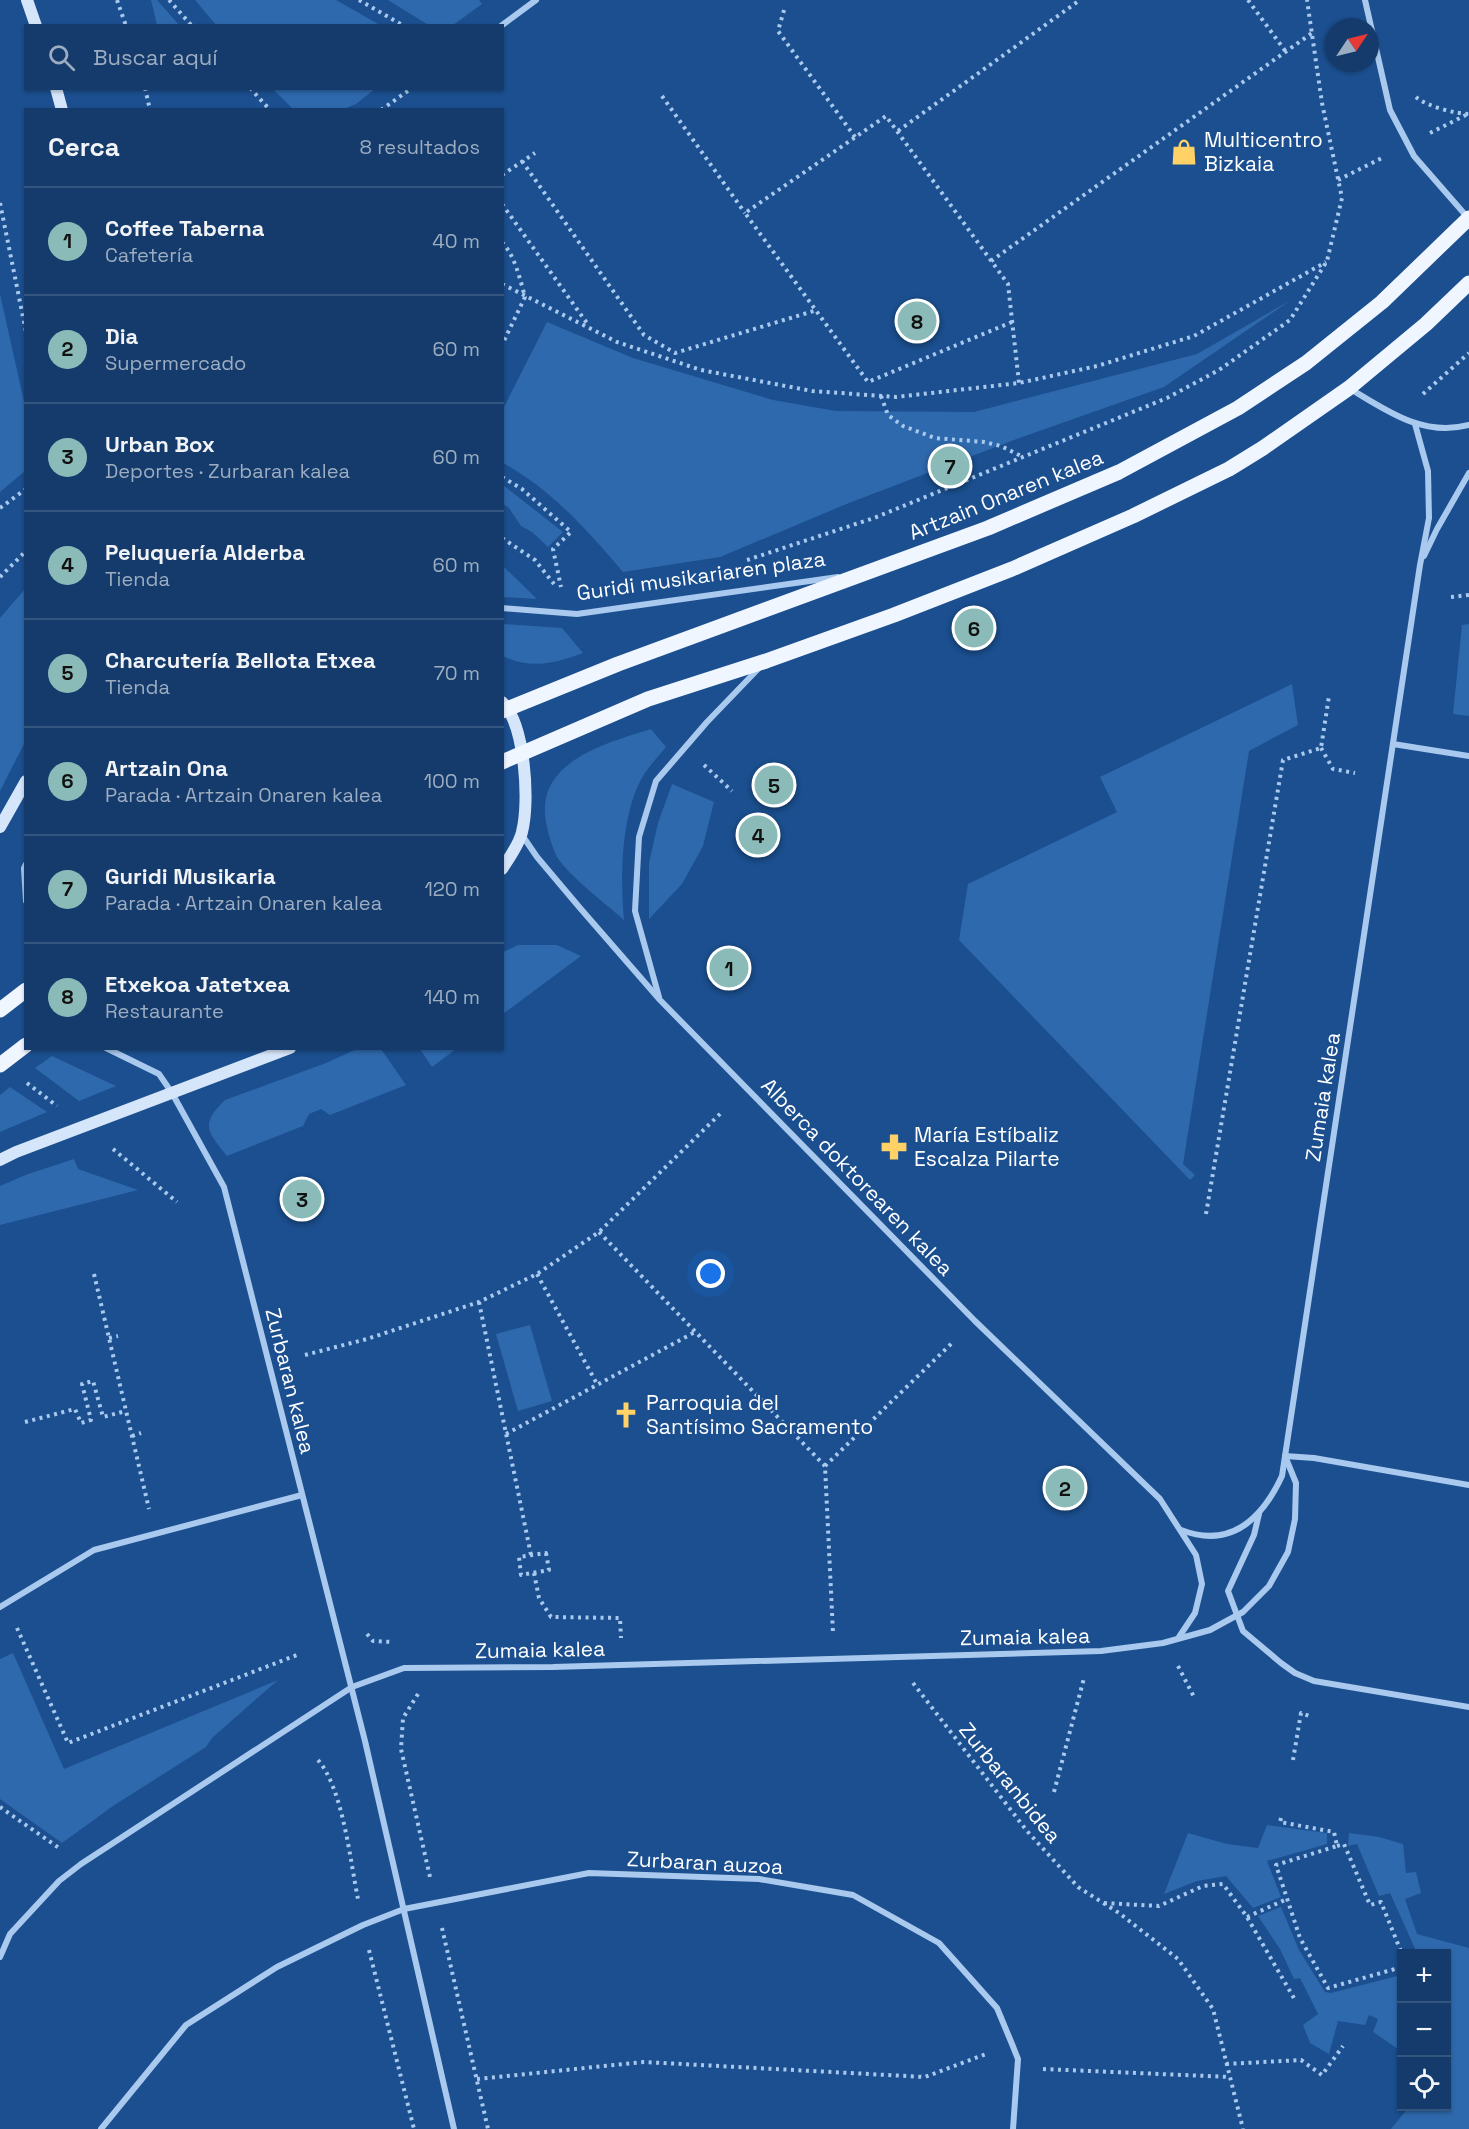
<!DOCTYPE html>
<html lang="es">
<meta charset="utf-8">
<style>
:root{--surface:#143b6b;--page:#1d4271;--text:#f1f3f6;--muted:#9dadc1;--line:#33557e;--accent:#8bbbb9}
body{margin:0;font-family:"Space Grotesk",sans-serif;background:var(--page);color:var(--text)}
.controls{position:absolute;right:18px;bottom:18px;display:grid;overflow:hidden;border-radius:0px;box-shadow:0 2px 4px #0004}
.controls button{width:54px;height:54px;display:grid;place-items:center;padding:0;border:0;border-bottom:2px solid var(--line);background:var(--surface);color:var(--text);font:30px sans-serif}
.compass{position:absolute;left:1325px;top:18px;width:54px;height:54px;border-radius:50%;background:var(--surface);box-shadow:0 2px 4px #0004;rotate:55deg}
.you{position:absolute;left:711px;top:1274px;width:21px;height:21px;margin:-15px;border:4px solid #fff;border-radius:50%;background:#1a73e8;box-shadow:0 0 0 9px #1a73e833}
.badge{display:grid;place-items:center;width:39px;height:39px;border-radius:50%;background:var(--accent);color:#111;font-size:20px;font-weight:700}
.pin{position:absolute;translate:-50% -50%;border:3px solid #fff;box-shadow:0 2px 6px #0006}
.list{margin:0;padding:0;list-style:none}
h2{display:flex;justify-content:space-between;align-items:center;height:78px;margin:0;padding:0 24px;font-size:26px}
h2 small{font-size:20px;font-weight:400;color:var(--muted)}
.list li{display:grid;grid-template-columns:39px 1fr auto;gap:18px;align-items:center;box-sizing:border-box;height:108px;padding:0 24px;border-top:2px solid var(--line)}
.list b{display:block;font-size:22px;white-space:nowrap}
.list p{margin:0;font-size:20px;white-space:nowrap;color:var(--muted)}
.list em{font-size:20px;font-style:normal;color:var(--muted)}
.icon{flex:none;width:33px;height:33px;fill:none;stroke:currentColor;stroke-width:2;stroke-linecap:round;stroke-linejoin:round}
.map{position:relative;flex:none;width:1469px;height:2129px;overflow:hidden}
.search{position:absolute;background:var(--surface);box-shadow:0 2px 4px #0004;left:24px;top:24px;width:480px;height:66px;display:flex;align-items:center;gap:15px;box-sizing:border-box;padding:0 21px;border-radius:0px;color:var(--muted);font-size:22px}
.panel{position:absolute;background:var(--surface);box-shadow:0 2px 4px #0004;left:24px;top:108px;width:480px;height:942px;border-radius:0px}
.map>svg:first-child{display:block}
</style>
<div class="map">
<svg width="1469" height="2129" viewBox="0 0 1469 2129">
<rect width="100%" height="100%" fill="#1b4f8f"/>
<!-- green -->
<g fill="#2e69ad">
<path d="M151,0H157L179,25H157Z"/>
<path d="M195,0H336L380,25H216Z"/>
<path d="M388,0H479L482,4L453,25L430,26Z"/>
<path d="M273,89H375L356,104L344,109H293Z"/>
<path d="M0,294L25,406V471L0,492Z"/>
<path d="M1291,300L1164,387L1014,440L849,503L720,557L623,572C588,531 551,489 503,463V409L547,322L633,358L773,400L836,411L974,412L1197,354Z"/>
<path d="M503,485L563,532L548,547L532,532L521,526L509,508L503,504Z"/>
<path d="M502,566H503L537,599L503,597Z"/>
<path d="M25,589V742L0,791V618Z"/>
<path d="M503,624L562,628L583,653C556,663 530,670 503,656Z"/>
<path d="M1469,624V716L1453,714L1462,625Z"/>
<path d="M1292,684L1298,725L1249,751L1183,1164L1195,1175L1190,1180L959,940L968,884L1117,812L1100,777Z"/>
<path d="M651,729L666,747C659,756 649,766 643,776C621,813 620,878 624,920C605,903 570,877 557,857C552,847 548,833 546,822C535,761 607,743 651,729Z"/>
<path d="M672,784L714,802L703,846L682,884L649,919V863L658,823Z"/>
<path d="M518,945H557L581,956L503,1014V952Z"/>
<path d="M357,1049H381L406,1085L330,1115L321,1109L309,1114L303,1126L227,1156C208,1132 199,1125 225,1100L326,1063Z"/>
<path d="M420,1049H456L432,1067Z"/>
<path d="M52,1056L116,1086L79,1101L35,1068Z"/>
<path d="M10,1087L47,1112L0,1132V1095Z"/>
<path d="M74,1159L78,1169L138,1190L0,1225V1186L28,1174Z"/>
<path d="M530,1325L552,1401L518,1411L496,1334Z"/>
<path d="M13,1653L64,1769L278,1680L212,1738L206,1747L113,1806L62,1843L0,1799V1659Z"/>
<path d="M1267,1825L1327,1833V1844L1267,1861L1281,1897L1253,1908L1226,1876L1197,1881L1164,1894L1188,1833L1227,1844L1258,1848Z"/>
<path d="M1349,1833L1379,1837L1403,1844L1406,1873L1416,1872L1421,1893L1405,1899L1417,1934L1469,1948V2129H1391L1409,2107L1446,2106V1954L1417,1953L1390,1893L1379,1896L1357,1844L1348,1846Z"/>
<path d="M1281,1907L1299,1950L1325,1992L1331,1993L1401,1975V2051L1373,2032L1378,2019L1369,2015L1365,2025L1338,2021L1329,2054L1310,2043L1303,2025L1318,2014L1300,1978L1294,1979L1280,1949L1258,1916Z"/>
</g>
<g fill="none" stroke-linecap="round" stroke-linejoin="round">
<!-- path -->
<g stroke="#a9c9ee" stroke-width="4" stroke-dasharray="3 4.5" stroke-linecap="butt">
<path d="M117,0L126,26"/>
<path d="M169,0L192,26"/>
<path d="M359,0L404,26"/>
<path d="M1248,0L1286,52"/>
<path d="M784,10L778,31L855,137"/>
<path d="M145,88L150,110"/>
<path d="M250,88L270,110"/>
<path d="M662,96L745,213"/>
<path d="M1416,97C1426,106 1456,114 1469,114"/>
<path d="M381,110L412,88"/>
<path d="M898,131L1080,0"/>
<path d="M1430,133L1466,115"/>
<path d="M522,161L644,335L675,353L817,310"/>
<path d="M502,175L535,153"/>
<path d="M1338,180L1384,157"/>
<path d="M0,203L26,332"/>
<path d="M502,204L589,326"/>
<path d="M502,242C515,256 520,279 525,297L502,345"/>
<path d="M991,261L1312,33"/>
<path d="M502,284L617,342L701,370L812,391L896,397L1019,383L1097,366L1194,336L1326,262"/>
<path d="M1012,322L868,382L745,213L886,116L1008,284L1019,383"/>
<path d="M1423,394L1469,353"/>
<path d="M881,396L888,415L903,426L935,438L984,442L1001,446L1023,457"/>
<path d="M502,477L522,489L571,532L553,549L561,587"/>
<path d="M0,508L26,489"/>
<path d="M502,538L535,560L554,584"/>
<path d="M747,560L874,518L1167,398L1219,370L1290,320L1327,261L1342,198L1322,103L1307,0"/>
<path d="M0,577L26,551"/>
<path d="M1451,597L1469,595"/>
<path d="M1321,748L1333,769L1355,773"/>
<path d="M704,765L732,791"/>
<path d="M27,1083L57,1106"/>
<path d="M113,1149L177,1202"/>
<path d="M1206,1214L1283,760L1321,748L1329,696"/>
<path d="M599,1232L825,1466L833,1633"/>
<path d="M94,1274L149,1509"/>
<path d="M537,1274L597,1384"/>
<path d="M479,1302L531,1555"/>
<path d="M109,1338L118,1336"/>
<path d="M305,1355L367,1339L479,1302L537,1274L599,1232L722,1112"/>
<path d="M25,1422L75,1409L81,1423L91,1420L82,1384L93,1381L103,1417L126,1411"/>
<path d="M506,1434L695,1332"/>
<path d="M132,1436L141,1433"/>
<path d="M825,1466L952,1343"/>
<path d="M546,1553L549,1570L521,1575L519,1557Z"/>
<path d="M534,1573L539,1598L551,1617L620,1618L621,1638"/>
<path d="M17,1628L68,1743L297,1655"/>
<path d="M367,1634L373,1641L392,1642"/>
<path d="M1178,1666L1194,1697"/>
<path d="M913,1683L1027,1831L1078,1887L1119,1913L1178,1959L1213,2009L1243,2129"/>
<path d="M418,1694L403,1718L401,1749L430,1877"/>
<path d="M318,1760C343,1789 350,1860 358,1899"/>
<path d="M1293,1760L1301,1713L1309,1716"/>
<path d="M1054,1792L1084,1678"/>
<path d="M0,1807L59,1848"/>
<path d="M1281,1818L1280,1822L1334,1832L1337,1846L1276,1865L1300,1938L1328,1988L1402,1967"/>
<path d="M1337,1846L1344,1844L1370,1905L1381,1902L1402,1954"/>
<path d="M1104,1903L1159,1906L1203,1886L1223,1884L1247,1917L1295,2000"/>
<path d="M1247,1917L1287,1899"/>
<path d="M442,1928L488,2129"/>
<path d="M369,1950L414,2129"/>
<path d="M1226,2064L1301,2060L1322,2075L1343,2046"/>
<path d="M1043,2069L1230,2077"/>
<path d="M477,2079L644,2062L925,2077L986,2054"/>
</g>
<!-- street -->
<g stroke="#a9c9ee" stroke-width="6">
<path d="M1365,0L1390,110L1414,156L1469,219"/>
<path d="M501,26L536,0"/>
<path d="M1349,388C1387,411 1423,437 1469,425"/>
<path d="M1424,556L1437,529L1469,473"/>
<path d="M502,608L577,614L838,577"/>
<path d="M1393,744L1469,756"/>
<path d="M522,835L537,857L580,908L660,1000L975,1321L1160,1499L1196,1555L1202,1584L1195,1613L1179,1637"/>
<path d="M26,864L24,868L26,901"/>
<path d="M659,997L635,911L639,837L656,781L707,722L759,668"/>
<path d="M106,1048L159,1074L172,1093L224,1187L365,1741L454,2129"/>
<path d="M1285,1456L1314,1458L1469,1485"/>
<path d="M1259,1514L1254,1535L1228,1591L1243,1631L1281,1663L1295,1673L1314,1681L1469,1707"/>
<path d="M1181,1530C1231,1549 1262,1519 1282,1476L1420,565L1429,518L1428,471L1415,424"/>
<path d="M0,1607L94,1550L302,1495"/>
<path d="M0,1957L10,1934L59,1881L81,1864L352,1687L404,1668L553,1667L1101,1651L1163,1643L1210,1630L1243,1612L1269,1586L1288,1552L1295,1519L1296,1483L1285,1456"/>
<path d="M101,2129L186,2025L277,1967L363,1925L404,1909L589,1873L759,1879L853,1895L939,1943L997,2008L1012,2044L1018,2059L1013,2129"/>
</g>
<!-- secondary -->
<g stroke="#d6e6fa" stroke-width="12">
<path d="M27,0L36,26"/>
<path d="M56,88L62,110"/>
<path d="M502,702C525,724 530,801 522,832C519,845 509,858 502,869"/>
<path d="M0,827L26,781"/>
<path d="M0,1160L16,1152L290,1048"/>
</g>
<!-- primary -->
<g stroke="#f0f6ff" stroke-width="15">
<path d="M502,711L618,664L988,528L1119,472L1238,408L1306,363L1382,302L1469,218"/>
<path d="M502,762L648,699L766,661L894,615L1012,569L1133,516L1229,469L1263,448L1349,388L1426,324L1469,283"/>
<path d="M0,1010L26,990"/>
<path d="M0,1065L26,1045"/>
</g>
</g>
<!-- icons -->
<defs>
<g id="shop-bare" transform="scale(2.07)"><path d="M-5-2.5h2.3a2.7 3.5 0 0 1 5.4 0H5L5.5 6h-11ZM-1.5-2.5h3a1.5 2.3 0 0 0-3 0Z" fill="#ffd166" stroke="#1b4f8f" stroke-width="2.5" paint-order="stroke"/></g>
<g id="pharmacy-bare" transform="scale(2.07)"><path d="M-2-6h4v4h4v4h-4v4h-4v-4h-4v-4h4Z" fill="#ffd166" stroke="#1b4f8f" stroke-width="2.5" paint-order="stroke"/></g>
<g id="church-bare" transform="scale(2.07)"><path d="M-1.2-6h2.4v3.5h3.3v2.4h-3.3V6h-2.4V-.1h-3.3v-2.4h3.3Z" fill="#ffd166" stroke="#1b4f8f" stroke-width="2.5" paint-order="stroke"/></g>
</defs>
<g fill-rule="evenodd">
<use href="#shop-bare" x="1184" y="152"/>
<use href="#pharmacy-bare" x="894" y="1147"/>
<use href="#church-bare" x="626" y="1415"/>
</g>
<g text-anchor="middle" stroke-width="4.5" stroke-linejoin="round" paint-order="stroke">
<!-- poi labels -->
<g font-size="21" fill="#fff" stroke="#1b4f8f" text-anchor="start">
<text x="1204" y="147">Multicentro<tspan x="1204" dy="24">Bizkaia</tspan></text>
<text x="914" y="1142">María Estíbaliz<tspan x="914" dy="24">Escalza Pilarte</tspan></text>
<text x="646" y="1410">Parroquia del<tspan x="646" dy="24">Santísimo Sacramento</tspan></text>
</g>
<!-- street labels -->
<g font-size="21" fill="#fff" stroke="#1b4f8f">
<text transform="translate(1006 495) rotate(-22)" y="7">Artzain Onaren kalea</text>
<text transform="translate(701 576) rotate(-8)" y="7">Guridi musikariaren plaza</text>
<text transform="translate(1323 1097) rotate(-81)" y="7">Zumaia kalea</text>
<text transform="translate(857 1177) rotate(46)" y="7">Alberca doktorearen kalea</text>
<text transform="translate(290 1381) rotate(76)" y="7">Zurbaran kalea</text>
<text transform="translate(1025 1637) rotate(-1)" y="7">Zumaia kalea</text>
<text transform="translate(540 1650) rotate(-1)" y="7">Zumaia kalea</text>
<text transform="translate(1010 1783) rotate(51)" y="7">Zurbaranbidea</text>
<text transform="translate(705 1863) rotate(3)" y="7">Zurbaran auzoa</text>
</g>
</g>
</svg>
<div class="controls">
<button>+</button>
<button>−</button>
<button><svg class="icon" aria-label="locate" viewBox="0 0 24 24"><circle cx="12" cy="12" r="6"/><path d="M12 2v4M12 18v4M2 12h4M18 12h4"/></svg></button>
</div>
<svg class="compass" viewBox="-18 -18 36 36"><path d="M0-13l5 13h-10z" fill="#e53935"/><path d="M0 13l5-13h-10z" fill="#9dadc1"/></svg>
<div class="you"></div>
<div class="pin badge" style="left:729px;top:968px">1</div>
<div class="pin badge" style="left:1065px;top:1488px">2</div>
<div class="pin badge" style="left:302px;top:1199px">3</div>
<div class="pin badge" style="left:758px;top:835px">4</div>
<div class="pin badge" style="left:774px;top:785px">5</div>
<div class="pin badge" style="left:974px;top:628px">6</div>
<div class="pin badge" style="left:950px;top:466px">7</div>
<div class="pin badge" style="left:917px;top:321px">8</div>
<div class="search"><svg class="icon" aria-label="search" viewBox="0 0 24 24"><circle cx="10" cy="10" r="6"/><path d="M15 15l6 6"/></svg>Buscar aquí</div>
<section class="panel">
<h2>Cerca<small>8 resultados</small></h2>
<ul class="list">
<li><span class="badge">1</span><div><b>Coffee Taberna</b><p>Cafetería</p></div><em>40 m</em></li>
<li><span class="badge">2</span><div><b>Dia</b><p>Supermercado</p></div><em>60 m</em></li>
<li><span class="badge">3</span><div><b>Urban Box</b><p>Deportes · Zurbaran kalea</p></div><em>60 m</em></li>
<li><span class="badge">4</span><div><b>Peluquería Alderba</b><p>Tienda</p></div><em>60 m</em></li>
<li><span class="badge">5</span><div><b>Charcutería Bellota Etxea</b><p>Tienda</p></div><em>70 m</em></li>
<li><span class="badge">6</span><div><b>Artzain Ona</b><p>Parada · Artzain Onaren kalea</p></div><em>100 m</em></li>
<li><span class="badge">7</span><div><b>Guridi Musikaria</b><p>Parada · Artzain Onaren kalea</p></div><em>120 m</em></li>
<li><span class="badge">8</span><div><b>Etxekoa Jatetxea</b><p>Restaurante</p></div><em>140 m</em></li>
</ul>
</section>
</div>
